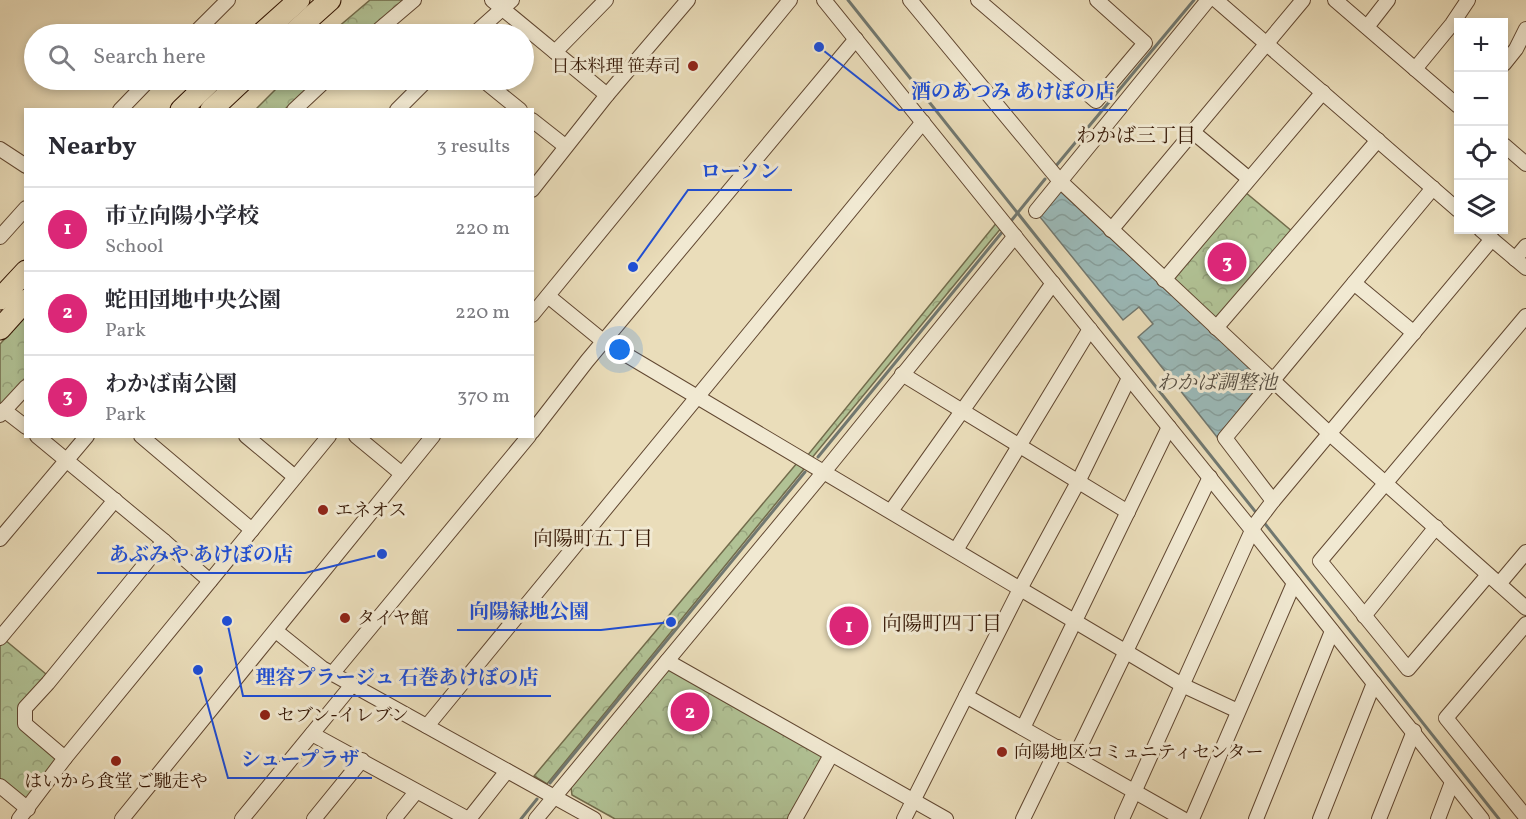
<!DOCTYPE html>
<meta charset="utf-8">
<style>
:root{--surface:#fff;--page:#f2f2f3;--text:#2b2b33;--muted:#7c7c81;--line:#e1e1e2;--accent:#db2777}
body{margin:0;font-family:Vollkorn,"Noto Serif JP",serif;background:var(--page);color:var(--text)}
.controls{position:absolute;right:18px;top:18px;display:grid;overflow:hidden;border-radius:0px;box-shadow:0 3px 9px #0003}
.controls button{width:54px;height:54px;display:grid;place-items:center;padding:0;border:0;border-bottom:2px solid var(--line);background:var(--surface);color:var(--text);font:30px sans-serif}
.you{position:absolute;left:620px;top:350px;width:21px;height:21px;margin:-15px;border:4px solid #fff;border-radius:50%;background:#1a73e8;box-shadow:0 0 0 9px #1a73e833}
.badge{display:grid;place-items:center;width:39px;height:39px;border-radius:50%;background:var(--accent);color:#fff;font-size:20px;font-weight:700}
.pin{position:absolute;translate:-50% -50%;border:3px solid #fff;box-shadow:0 2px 6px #0006}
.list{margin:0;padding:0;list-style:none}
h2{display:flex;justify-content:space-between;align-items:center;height:78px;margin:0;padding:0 24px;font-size:26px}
h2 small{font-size:20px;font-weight:400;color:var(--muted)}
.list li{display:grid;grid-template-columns:39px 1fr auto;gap:18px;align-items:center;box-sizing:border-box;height:84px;padding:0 24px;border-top:2px solid var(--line)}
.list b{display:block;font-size:22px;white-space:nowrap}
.list p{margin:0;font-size:20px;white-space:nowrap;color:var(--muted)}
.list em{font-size:20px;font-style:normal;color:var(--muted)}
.icon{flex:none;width:33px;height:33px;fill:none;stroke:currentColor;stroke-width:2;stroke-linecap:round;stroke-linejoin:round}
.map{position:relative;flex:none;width:1526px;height:819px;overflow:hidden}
.search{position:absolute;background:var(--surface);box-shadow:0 3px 9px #0003;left:24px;top:24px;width:510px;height:66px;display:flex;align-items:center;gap:15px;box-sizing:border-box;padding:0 21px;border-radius:33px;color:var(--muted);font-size:22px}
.panel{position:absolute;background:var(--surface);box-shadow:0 3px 9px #0003;left:24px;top:108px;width:510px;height:330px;border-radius:0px}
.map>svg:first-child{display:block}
</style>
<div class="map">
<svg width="1526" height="819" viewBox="0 0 1526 819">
<defs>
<pattern id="park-crowns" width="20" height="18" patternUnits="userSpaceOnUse" patternTransform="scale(1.5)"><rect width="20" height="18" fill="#b1c295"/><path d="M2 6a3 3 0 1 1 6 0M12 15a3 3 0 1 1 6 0" fill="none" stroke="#99a67f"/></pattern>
<pattern id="water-waves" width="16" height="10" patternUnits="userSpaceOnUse" patternTransform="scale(1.5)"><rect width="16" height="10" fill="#9bbab9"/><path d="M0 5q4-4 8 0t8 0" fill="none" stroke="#869f9d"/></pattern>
</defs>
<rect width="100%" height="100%" fill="#eaddba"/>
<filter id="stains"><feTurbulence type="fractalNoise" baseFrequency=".00333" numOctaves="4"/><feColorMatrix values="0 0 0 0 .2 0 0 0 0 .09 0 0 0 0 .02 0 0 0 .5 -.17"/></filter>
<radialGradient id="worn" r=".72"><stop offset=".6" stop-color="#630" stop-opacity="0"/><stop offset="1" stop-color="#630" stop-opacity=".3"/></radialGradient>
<!-- park -->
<g fill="url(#park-crowns)" stroke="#726c4c" stroke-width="1.5">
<path d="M370,0H405L366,34H330Z"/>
<path d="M285,80H317L285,109L255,110Z"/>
<path d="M1245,192L1293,232L1216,319L1175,282V277Z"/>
<path d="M998,221L1002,227L811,459L807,456Z"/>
<path d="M25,317V378L0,408V344Z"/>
<path d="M797,463L804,469L547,784L534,776Z"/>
<path d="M5,640L46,674L22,705L19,727L55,757L56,762L27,798H21L0,781V646Z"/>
<path d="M666,670H675L820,753L823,762L790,819H615L572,795L571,787Z"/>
</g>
<!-- water -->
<path fill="url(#water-waves)" stroke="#717870" stroke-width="1.5" d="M1056,191L1061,192L1261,378V383L1217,437L1138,337L1153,324L1139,307L1123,320L1040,217L1039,213Z"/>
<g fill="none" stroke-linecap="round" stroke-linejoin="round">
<!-- stream -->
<g stroke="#717870" stroke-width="3">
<path d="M848,0L1258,515"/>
<path d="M1055,167L1194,0"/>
<path d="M1011,221L1045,179"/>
<path d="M818,457L1003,231"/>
<path d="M1262,520L1499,819"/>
<path d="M550,783L805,472"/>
<path d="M521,819L537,799"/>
</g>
<!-- minor casing -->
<g stroke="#614731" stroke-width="16">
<g id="minor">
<path d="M492,0L607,95"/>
<path d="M824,0L1252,530L1482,819"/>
<path d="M910,0L1059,180L1330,434L1526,608"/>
<path d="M978,0L1096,101L1145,43L1097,0"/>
<path d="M1216,0L1458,210"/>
<path d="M1335,0L1458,106"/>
<path d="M1367,27L1388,0"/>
<path d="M194,34L228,0"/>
<path d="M374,34L414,0"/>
<path d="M474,34L512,0"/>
<path d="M555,52L606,0"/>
<path d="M1504,64L1516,49L1526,29"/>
<path d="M1415,69L1452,24L1468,0"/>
<path d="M483,80L520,110"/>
<path d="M120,110L149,80"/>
<path d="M294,110L326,80"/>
<path d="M397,110L427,80"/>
<path d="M532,120L565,146"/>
<path d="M1193,132L1248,178"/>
<path d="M1504,145L1526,164"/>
<path d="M0,149L26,166"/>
<path d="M532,190L607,95L688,0"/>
<path d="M1036,211L1208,0"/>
<path d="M1111,230L1303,0"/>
<path d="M1481,230L1526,268"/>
<path d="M0,237L26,208"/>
<path d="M1515,259L1526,246"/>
<path d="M1164,280L1323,92"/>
<path d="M1354,283L1414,333"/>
<path d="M548,296L603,341L1182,685L1238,711"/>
<path d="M532,315L790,0"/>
<path d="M1216,328L1378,140"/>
<path d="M902,374L1128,512"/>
<path d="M4,410L26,427"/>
<path d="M0,415L26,387"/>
<path d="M532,432L587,361L856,39"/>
<path d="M37,436L164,541L210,581"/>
<path d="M141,436L252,530"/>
<path d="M246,436L295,477"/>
<path d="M356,436L402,474"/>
<path d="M1273,501L1225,438L1433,188"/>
<path d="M891,511L1053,283"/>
<path d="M0,539L87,436"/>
<path d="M956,550L1090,329"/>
<path d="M1488,575L1408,669L1320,561L1526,316"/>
<path d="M1499,584L1526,552"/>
<path d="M1364,616L1436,527"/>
<path d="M1526,624L1446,718L1526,817"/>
<path d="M276,631L322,668L594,819"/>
<path d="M0,638L115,500"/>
<path d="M667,661L946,819"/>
<path d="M332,674L529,436"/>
<path d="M966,696L1183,819"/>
<path d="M427,726L923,122"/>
<path d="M1023,728L1169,427"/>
<path d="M312,734L468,819"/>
<path d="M1075,757L1210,477"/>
<path d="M65,758L25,724V708L48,683L164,541"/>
<path d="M0,786L28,809"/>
<path d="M19,819L65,758L329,436"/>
<path d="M122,819L433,436"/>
<path d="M242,819L352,685"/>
<path d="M314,819L362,760"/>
<path d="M394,819L416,792"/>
<path d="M469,819L507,771"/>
<path d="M536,819L832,462L1015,236"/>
<path d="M795,819L831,755"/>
<path d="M904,819L1020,589L1078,482L1129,378"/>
<path d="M1023,819L1058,747"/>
<path d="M1122,819L1254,526L1273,501L1492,239"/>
<path d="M1192,819L1294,583"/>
<path d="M1256,819L1332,631"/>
<path d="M1320,819L1374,683"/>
<path d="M1379,819L1414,731"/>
<path d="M1438,819L1452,782"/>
</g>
</g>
<!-- highway casing -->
<g stroke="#331503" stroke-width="23">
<g id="highway">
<path d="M261,34L299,0"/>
<path d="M292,34L330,0"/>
<path d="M181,110L212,80"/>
<path d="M211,110L243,80"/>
<path d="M0,299L26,271"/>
<path d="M0,329L26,300"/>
</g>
</g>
<!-- minor -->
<use href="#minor" stroke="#f1e9d2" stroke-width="14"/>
<!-- highway -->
<use href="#highway" stroke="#eaddba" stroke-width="21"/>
</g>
<!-- markers -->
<g fill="#8f2418" stroke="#f1e9d2" stroke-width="2">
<circle cx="693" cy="66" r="6"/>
<circle cx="323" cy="510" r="6"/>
<circle cx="345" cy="618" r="6"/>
<circle cx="265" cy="715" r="6"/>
<circle cx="1002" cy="752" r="6"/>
<circle cx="116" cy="761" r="6"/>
</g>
<g text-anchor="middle" stroke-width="6" stroke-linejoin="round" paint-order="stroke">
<!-- poi labels -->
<g font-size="18" fill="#331503" stroke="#f1e9d2" text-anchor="start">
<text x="681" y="72" text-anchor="end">日本料理 笹寿司</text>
<text x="335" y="516">エネオス</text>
<text x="357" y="624">タイヤ館</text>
<text x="277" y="721">セブン-イレブン</text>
<text x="1014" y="758">向陽地区コミュニティセンター</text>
<text x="116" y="787" text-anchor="middle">はいから食堂 ご馳走や</text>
</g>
<!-- neighbourhood labels -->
<g font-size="20" fill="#331503" stroke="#f1e9d2">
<text x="1136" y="142">わかば三丁目</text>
<text x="593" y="545">向陽町五丁目</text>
<text x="942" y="630">向陽町四丁目</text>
</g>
<!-- water labels -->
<g font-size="20" font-style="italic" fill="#574f43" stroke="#f1e9d2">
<text x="1217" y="389">わかば調整池</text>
</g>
</g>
<!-- callouts -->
<path fill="none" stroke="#1d4ed8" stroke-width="2" d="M819 47L899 110H1127M633 267L688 190H792M382 554L305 573H97M671 622L601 630H457M227 621L243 696H551M198 670L228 778H372"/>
<g fill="#1d4ed8" stroke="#f1e9d2" stroke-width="2">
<circle cx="819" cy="47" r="6"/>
<circle cx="633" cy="267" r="6"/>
<circle cx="382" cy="554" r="6"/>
<circle cx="671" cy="622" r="6"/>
<circle cx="227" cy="621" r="6"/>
<circle cx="198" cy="670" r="6"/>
</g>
<g font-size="20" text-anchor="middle" font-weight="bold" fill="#1d4ed8" stroke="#f1e9d2" stroke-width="6" stroke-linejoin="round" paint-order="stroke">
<text x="1013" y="98">酒のあつみ あけぼの店</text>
<text x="740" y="178">ローソン</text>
<text x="201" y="561">あぶみや あけぼの店</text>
<text x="529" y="618">向陽緑地公園</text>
<text x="397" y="684">理容プラージュ 石巻あけぼの店</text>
<text x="300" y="766">シュープラザ</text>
</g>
<rect width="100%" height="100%" filter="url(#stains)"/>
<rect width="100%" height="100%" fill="url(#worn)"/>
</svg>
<div class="controls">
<button>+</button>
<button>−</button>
<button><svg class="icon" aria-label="locate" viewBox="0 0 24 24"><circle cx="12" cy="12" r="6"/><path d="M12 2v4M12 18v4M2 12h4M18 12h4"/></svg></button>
<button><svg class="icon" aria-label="layers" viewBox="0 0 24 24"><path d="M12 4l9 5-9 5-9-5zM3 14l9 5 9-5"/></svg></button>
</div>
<div class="you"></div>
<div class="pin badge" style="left:849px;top:626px">1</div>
<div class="pin badge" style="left:690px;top:712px">2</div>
<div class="pin badge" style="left:1227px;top:262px">3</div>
<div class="search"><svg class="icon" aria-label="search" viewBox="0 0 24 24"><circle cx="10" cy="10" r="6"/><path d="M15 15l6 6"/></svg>Search here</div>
<section class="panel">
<h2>Nearby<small>3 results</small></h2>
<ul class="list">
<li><span class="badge">1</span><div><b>市立向陽小学校</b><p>School</p></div><em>220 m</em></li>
<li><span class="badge">2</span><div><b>蛇田団地中央公園</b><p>Park</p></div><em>220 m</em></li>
<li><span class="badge">3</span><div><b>わかば南公園</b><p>Park</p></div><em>370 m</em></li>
</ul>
</section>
</div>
